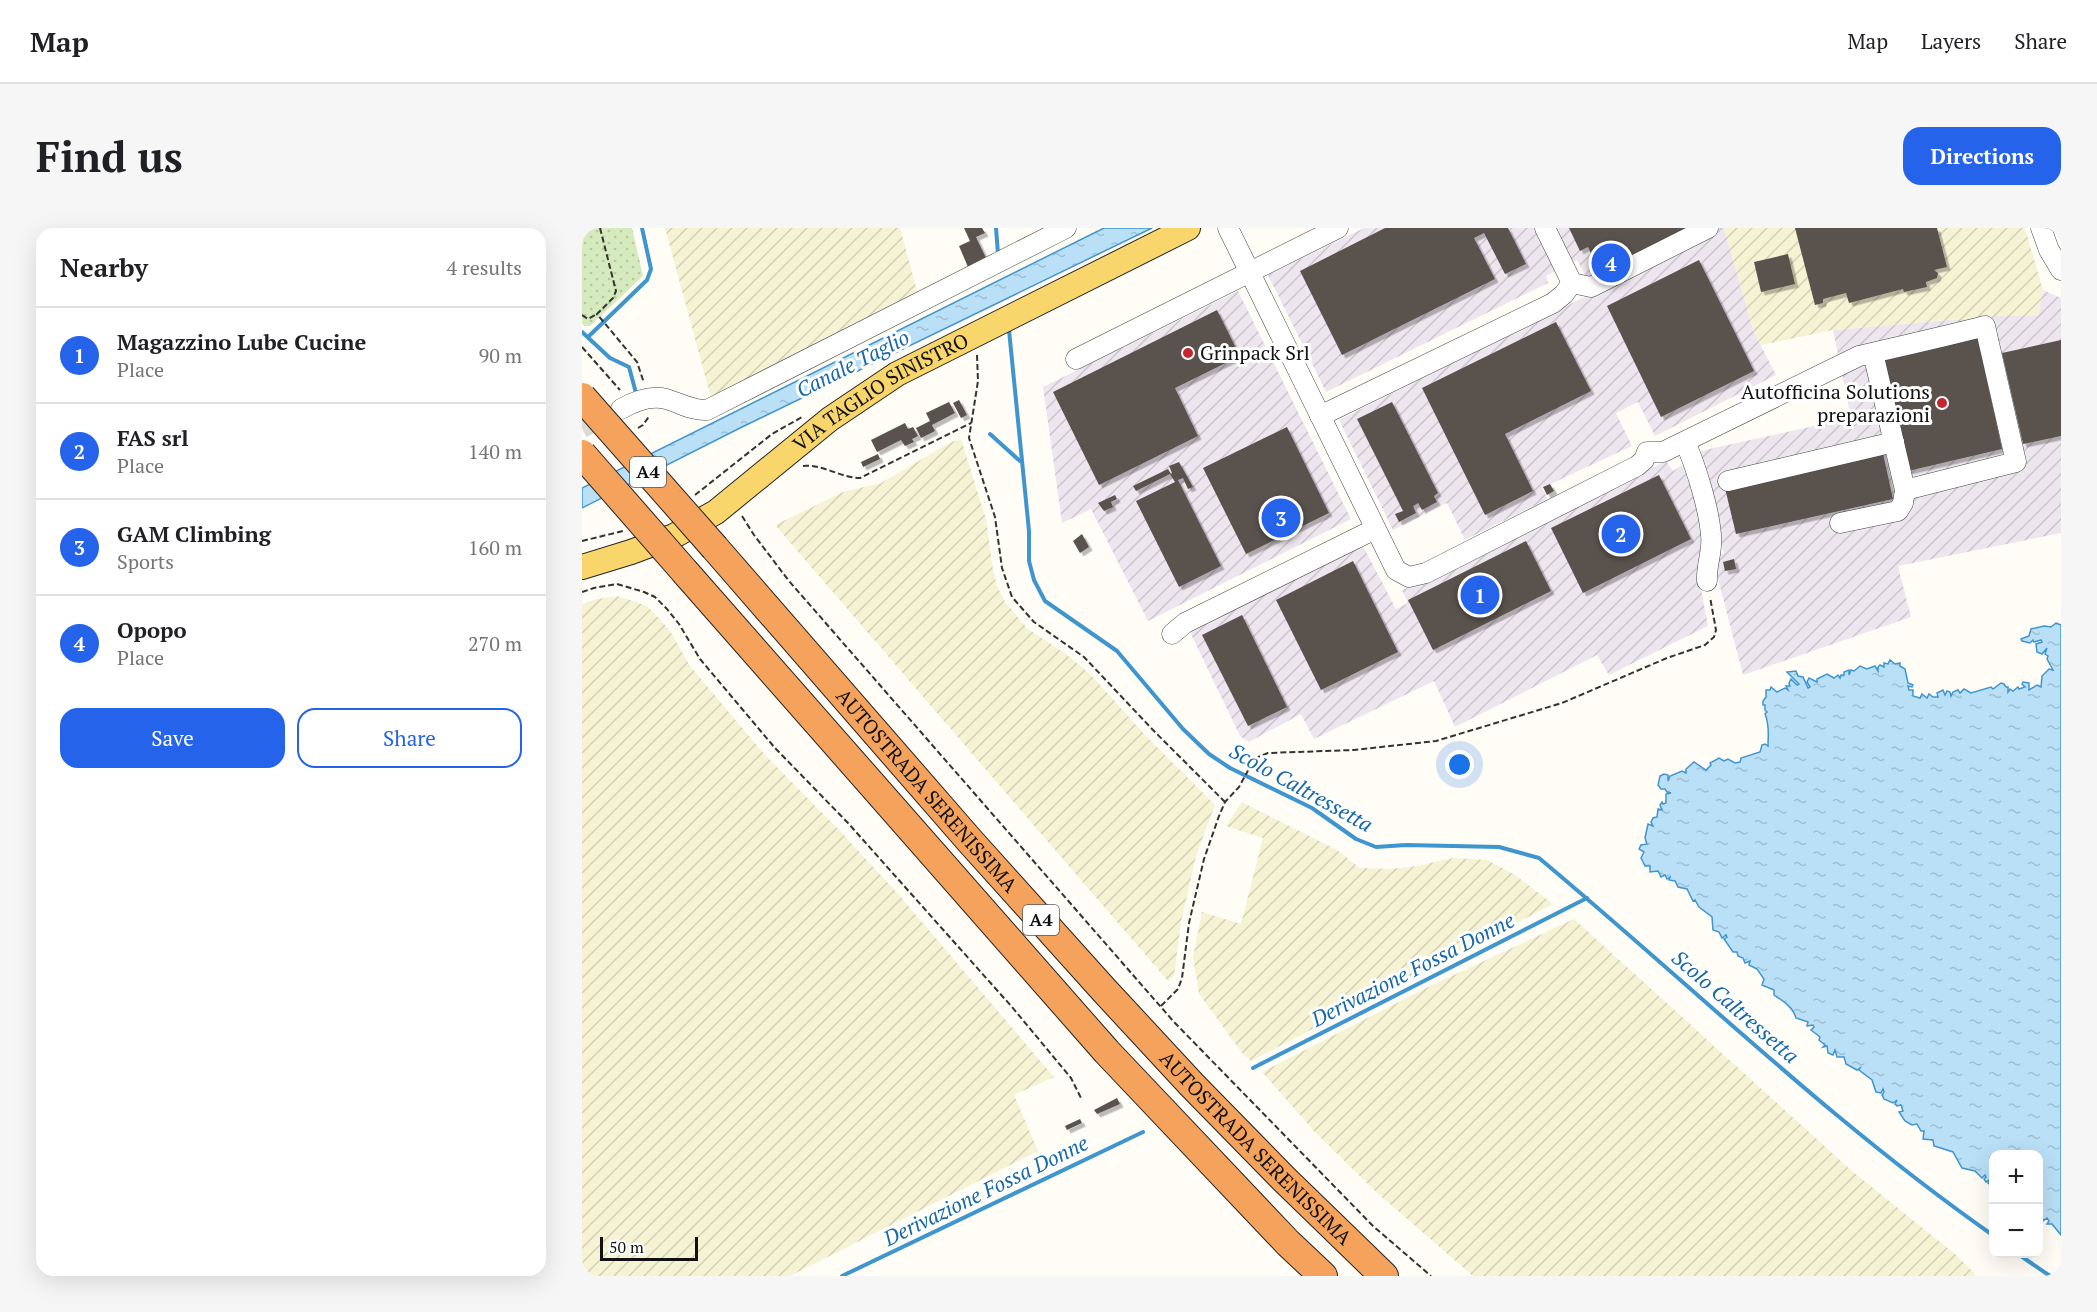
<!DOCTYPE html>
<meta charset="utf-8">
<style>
:root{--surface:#fff;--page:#f6f6f6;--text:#202124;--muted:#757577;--line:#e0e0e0;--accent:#2563eb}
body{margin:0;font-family:"PT Serif",serif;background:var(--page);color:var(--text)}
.controls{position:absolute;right:18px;bottom:18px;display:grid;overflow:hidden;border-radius:12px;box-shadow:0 6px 24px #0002}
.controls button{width:54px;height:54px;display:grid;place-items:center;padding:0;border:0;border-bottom:2px solid var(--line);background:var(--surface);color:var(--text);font:30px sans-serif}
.scale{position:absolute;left:18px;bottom:15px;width:98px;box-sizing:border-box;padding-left:6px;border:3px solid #111;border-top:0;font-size:16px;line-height:21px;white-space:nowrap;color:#111;-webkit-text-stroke:4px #fff;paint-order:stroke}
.you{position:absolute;left:878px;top:537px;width:21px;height:21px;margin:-15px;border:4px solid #fff;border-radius:50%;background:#1a73e8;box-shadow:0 0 0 9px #1a73e833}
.badge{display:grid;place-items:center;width:39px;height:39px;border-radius:50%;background:var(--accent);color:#fff;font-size:20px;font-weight:700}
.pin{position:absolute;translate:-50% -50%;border:3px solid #fff;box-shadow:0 2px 6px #0006}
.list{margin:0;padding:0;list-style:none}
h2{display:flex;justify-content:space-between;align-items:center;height:78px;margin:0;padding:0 24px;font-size:26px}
h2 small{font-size:20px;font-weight:400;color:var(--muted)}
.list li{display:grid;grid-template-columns:39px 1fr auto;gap:18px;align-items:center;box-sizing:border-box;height:96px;padding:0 24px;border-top:2px solid var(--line)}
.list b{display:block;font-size:22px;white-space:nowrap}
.list p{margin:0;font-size:20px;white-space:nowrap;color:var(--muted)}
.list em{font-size:20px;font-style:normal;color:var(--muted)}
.actions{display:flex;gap:12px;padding:18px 24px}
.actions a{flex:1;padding:14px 0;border:2px solid var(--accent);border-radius:18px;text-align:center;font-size:21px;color:var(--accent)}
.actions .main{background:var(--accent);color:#fff}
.map{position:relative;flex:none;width:1479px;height:1048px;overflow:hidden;border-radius:18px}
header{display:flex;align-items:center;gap:36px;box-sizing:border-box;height:84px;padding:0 30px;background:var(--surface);border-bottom:2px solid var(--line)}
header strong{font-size:28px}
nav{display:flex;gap:33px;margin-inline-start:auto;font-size:21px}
.intro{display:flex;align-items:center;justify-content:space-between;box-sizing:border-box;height:144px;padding:0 36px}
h1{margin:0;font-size:42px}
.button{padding:15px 27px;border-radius:18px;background:var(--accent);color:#fff;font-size:21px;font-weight:700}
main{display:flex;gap:36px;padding:0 36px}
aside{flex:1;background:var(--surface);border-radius:18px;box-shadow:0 6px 24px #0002}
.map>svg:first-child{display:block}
</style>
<header>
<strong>Map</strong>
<nav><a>Map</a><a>Layers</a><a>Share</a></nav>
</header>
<div class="intro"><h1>Find us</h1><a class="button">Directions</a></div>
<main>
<aside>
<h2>Nearby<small>4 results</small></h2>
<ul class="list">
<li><span class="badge">1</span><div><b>Magazzino Lube Cucine</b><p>Place</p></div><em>90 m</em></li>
<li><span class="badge">2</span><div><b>FAS srl</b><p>Place</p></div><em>140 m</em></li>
<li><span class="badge">3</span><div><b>GAM Climbing</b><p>Sports</p></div><em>160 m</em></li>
<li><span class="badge">4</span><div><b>Opopo</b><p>Place</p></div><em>270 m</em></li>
</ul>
<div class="actions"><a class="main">Save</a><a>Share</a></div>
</aside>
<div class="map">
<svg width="1479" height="1048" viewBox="0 0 1479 1048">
<defs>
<pattern id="industrial-furrows" width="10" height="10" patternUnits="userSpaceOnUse" patternTransform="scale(1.5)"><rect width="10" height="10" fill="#eee6ef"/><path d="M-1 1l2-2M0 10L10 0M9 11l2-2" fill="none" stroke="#cbc4cc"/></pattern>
<pattern id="farmland-furrows" width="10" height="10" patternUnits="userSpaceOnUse" patternTransform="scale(1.5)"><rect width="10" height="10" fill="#f6f3d4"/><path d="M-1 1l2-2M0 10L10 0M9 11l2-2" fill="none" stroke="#d2cfb5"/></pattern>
<pattern id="park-dots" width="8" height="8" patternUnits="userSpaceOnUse" patternTransform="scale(1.5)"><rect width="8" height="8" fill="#d5ebbd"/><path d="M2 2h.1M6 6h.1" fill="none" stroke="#b6c8a1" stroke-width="1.8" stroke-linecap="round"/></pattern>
<pattern id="water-ripples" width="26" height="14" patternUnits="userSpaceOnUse" patternTransform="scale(1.5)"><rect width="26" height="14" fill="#b9e0f7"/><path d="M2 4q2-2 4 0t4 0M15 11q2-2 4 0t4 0" fill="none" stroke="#9ebfd3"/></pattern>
<filter id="shadow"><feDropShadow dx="3.5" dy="3.5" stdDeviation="0" flood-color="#0004"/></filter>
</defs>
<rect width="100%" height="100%" fill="#fffdf5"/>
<!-- industrial -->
<g fill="url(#industrial-furrows)">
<path d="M782,0H1142L1172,104L1194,147L1073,208L1056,174L1034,185L1050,218L960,260L966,271L883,312L865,275L811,302L757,192L1012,64L995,32L964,48L966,55L744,164L686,47Z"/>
<path d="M1461,62L1479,70V305L1316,338L1329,389L1161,447L1136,351L1132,329L1142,325L1114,224L1269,190L1251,102L1413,88H1456Z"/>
<path d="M656,63L769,291L566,393L509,281L480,295L461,159Z"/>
<path d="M1084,233L1091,243L1104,235L1125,317L1116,345L1126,398L1027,447L1015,427L873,499L852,453L732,511L719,486L667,514L658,508L608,404L781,318L814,381L826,375L820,362Z"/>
</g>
<!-- farmland -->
<g fill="url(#farmland-furrows)">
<path d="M83,0H318L337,70L129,170Z"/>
<path d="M1142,0H1443L1461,62L1456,88H1413L1251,102L1179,117L1172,104Z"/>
<path d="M379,211L404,291L411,342L415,358L423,374L446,401L484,426L508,446L564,508L633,577L614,628L599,694L592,748L586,753L193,297L261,264L299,255L369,214Z"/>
<path d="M35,368L57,375L66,379L76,389L88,403L108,438L184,528L258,603L317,667L472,849L432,867L456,923L208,1048H0V376L15,371Z"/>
<path d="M660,574L755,622L778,640L808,641L835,638L871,630L905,632L933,647L971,676L669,833L661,826L617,766L611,729L620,684L659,696L681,610L644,598Z"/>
<path d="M992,691L1270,943L1373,1026L1395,1048H891L794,964L732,903L680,844L842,761Z"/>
</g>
<!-- park -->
<path fill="url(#park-dots)" d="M0,0H50L61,48L8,98H2L0,95Z"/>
<!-- water -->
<g fill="url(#water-ripples)" stroke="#3f96cf" stroke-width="1.5">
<path d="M522,0H570L158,200L0,280V260Z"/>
<path d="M1474,395L1479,397V1007L1470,996H1465L1467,993L1465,990L1461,993L1460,987L1457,989L1456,926H1412L1411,956L1410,958L1406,955L1409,951L1404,954L1402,951L1404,949L1403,947L1400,950L1393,943L1380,940L1371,924L1352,918L1351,912L1341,911L1342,903H1339L1335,896L1330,897L1323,893L1317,884L1321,883L1319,877L1315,878L1313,876L1315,872L1311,875L1302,871L1300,867L1302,864L1301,861L1299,865L1294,864L1290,852L1277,842L1278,840L1275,842L1264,836L1262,829H1255L1253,822L1251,827L1246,825L1245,818L1241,819L1243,817L1237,812L1238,809L1229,802L1232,799L1231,797L1225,798L1226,794L1214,790C1211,779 1201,773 1192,767V762L1180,757L1182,751L1175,741L1167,737L1168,733L1163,735L1161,730L1156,728L1155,724H1151L1142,711L1145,709L1144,707L1140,710L1137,704L1131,702L1130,689L1117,679L1113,672L1111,673L1105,661L1096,659L1093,653L1087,652L1088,649L1085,651L1083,647L1079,649L1076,643L1068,644V638H1063L1059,630L1062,624L1057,621L1059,617L1065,616L1063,610L1066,596L1071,598L1069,594L1071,590L1075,589L1076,581L1080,582L1078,577L1080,574L1081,576L1084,575V566L1089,565L1085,564L1083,561H1079L1076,557L1078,548L1082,546L1086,547V553L1088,548L1100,543L1104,545V541L1112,534L1124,542L1129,537L1128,535L1137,530L1142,533L1146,531L1153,535L1158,534L1159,530L1178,524L1180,517L1183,516L1186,518C1186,508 1188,498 1183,486L1185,484L1183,482V477H1181V473L1184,469V462H1188L1189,459L1195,464L1203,460L1206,462L1204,458H1208L1207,455L1209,451L1215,457L1217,456L1205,444L1214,443L1216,448L1221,449L1226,460L1228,459L1225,454L1227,450L1235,454V451L1245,446L1252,450L1256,447L1258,450L1259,447H1262V444L1267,442V447L1269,442L1272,443L1278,438L1285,441L1293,438L1296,443V439L1298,437L1302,439V435L1306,436L1308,432L1313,436L1318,435V438L1323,441L1326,455L1331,457L1330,459L1326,458L1327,462H1331V468L1338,470L1340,466L1345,470L1347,466L1351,469H1356L1355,465L1361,462L1363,467L1365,463L1368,464L1369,468L1371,464L1376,462L1378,465L1382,461L1389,465L1409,459L1411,461L1419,455L1422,456L1424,459H1426V464L1428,461L1431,463L1436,459L1437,461L1443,459L1440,456L1441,454L1447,455V462L1455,457L1459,459L1460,448L1467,441L1471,442L1465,431L1466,428L1463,426L1465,420L1460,426L1455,424L1454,416L1460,414L1459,412L1452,414L1451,412L1448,415L1440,413L1439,411L1447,408L1449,401L1462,398L1469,399Z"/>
</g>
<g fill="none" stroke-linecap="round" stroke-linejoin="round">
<!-- stream -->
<g stroke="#3f96cf" stroke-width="4">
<path d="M414,0L416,26"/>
<path d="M427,102L447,303V333L452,352L463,373L535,423L601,501L627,526L648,540L730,580L774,611L794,619L824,617L917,619L957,630C1108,756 1250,895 1412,1008"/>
<path d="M0,104L28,130L47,139L54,165"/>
<path d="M6,109L65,52L69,41L60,0"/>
<path d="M408,206L438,233"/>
<path d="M671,840L1005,670"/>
<path d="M1436,1026L1468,1048"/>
<path d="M260,1048L561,904"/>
</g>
</g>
<!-- building -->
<g fill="#5a524d" filter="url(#shadow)">
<path d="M382,0H400L403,5L394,9L404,30L386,39L377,18L388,13Z"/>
<path d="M803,0H926L944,36L923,46L902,5L892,10L913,51L760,127L718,43Z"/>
<path d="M987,0H1114L1019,47L1006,19L998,23Z"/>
<path d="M1213,0H1355L1365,39L1352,42L1356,45L1355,50L1344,54L1345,59L1322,64L1321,61L1267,75L1264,65L1241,71V75L1233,77Z"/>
<path d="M1206,26L1213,56L1179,64L1172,34Z"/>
<path d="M1117,32L1172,143L1079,189L1025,78Z"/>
<path d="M635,82L658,128L593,160L616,208L517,257L471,164Z"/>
<path d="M974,94L1009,163L923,206L951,263L903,287L840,160Z"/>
<path d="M1395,107L1420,221L1326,243L1300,129Z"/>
<path d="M1479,112V208L1441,216L1420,125Z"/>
<path d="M377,172L385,187L379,190L371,175Z"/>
<path d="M367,174L373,185L350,197L353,203L339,210L334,200L348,193L344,185Z"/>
<path d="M810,174L856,265L852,268L855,274L840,282L836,275L831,278L834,285L817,294L813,286L821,283L775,191Z"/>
<path d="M323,195L326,201L331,199L336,208L330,211L332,214L323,218L319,212L295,224L289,212Z"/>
<path d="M705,199L747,285L664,326L621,240Z"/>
<path d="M1300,221L1311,271L1154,306L1142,256Z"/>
<path d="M296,226L298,231L281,239L279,234Z"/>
<path d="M597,234L611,259L606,261L601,250L596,252L639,338L597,359L554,273L593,254L588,246L554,263L551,258L586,241L589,246L590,245L587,238Z"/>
<path d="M1077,247L1109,311L1001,365L969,300Z"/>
<path d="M968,256L972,263L965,267L961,259Z"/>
<path d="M533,267L535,271L529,274L531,279L522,283L516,275Z"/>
<path d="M500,306L507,319L498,325L491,313Z"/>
<path d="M944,313L969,363L851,422L826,372Z"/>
<path d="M1152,331L1154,341L1143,343L1141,334Z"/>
<path d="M771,333L816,424L739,462L694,372Z"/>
<path d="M660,387L705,479L666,498L620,407Z"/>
<path d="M535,870L538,876L515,886L512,882Z"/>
<path d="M498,891L500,895L485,902L483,898Z"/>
</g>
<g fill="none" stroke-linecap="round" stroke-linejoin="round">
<!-- minor-tunnel -->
<path stroke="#dbdad3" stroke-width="20" stroke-dasharray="20 10" stroke-linecap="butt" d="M0,200L30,185"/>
<!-- minor casing -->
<g stroke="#444" stroke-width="21">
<g id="minor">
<path d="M646,0L814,342L827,349L844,345L1055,238L1062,232L1065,224H1081L1277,128C1319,118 1361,109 1403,98L1434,234L1323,262L1291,125"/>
<path d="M963,0L990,55"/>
<path d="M1459,0L1467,22L1479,42"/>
<path d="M990,55L1009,59L1126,0"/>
<path d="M494,131L756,0"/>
<path d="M39,181C53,173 68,167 84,171C98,175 111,183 125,182L484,0"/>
<path d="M738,188L971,75L982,66L990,55"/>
<path d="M1103,214C1114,238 1127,281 1129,307C1131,323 1124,337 1125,353"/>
<path d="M1146,253L1312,214"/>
<path d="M1258,295L1316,283L1321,275L1323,262"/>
<path d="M590,406L603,395L793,301"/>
</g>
</g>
<!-- major casing -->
<g stroke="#222" stroke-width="26">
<g id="major">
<path id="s1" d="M0,339L49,324L92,308L134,284L248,191L315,146L606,0"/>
</g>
</g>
<!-- highway casing -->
<g stroke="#222" stroke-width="30">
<g id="highway">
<path id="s2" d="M133,320L388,613L522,762L610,857L702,951L802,1048"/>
<path d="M104,345L525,824L706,1015L741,1048"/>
</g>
</g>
<!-- path -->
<g stroke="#333" stroke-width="2" stroke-dasharray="6 3" stroke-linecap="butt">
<path d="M18,0L34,63L31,70L15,86L55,134L62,155"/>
<path d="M0,87L6,91L15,86"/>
<path d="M0,119L38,162"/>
<path d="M395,127L396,153L387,210L413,289L420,340L430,369L452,394L502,429L571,502L643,574"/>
<path d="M56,200L61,197L68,187"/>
<path d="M221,238C241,236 259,250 278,250L389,195"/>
<path d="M113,267L190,206L220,189"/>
<path d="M160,288L172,307L207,353L592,794L791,998L849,1048"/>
<path d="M0,313L41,303"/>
<path d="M0,364L12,360L35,356L62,364L73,369L85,381L97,396L118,431L193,520L266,595L430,779L489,850L499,870"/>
<path d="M579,778L596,761L600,750L607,695L622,631L637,588L643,574L657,559L669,537L676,529L686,525L772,522L854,513L980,475L1085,430L1123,417L1132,409L1134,402L1128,369"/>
</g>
<!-- minor -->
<use href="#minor" stroke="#fff" stroke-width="20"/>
<!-- major -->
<use href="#major" stroke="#f9d66b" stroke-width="24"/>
<!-- highway -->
<use href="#highway" stroke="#f5a25d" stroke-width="28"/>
<!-- highway-bridge casing -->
<g stroke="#222" stroke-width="30" stroke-linecap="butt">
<g id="highway-bridge">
<path d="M0,169L133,320"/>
<path d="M0,226L104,345"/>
</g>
</g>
<!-- highway-bridge -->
<use href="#highway-bridge" stroke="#f5a25d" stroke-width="28"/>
</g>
<!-- markers -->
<g fill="#c4262e" stroke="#fff" stroke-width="2">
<circle cx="606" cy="125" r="6"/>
<circle cx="1360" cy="175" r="6"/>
</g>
<g text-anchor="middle" stroke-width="6" stroke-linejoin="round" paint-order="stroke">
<!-- shield labels -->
<g fill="#fff" stroke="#585858" stroke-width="1.5">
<rect x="48" y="229" width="36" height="30" rx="4.5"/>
<rect x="441" y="677" width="36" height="30" rx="4.5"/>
</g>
<g font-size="18" font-weight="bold" fill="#111">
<text x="66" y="250">A4</text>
<text x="459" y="698">A4</text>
</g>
<!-- poi labels -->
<g font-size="20" fill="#111" stroke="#fff" text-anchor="start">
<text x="618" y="132">Grinpack Srl</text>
<text x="1348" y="171" text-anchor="end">Autofficina Solutions<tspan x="1348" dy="23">preparazioni</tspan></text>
</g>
<!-- street labels -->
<g font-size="20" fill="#111" stroke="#fff">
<text dy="7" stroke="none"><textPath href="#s1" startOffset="350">VIA TAGLIO SINISTRO</textPath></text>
<text dy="7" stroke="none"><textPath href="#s2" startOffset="322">AUTOSTRADA SERENISSIMA</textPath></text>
<text dy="7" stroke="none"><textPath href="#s2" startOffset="808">AUTOSTRADA SERENISSIMA</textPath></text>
</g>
<!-- water labels -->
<g font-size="21" font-style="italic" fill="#1768a6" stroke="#fff">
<text transform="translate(271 136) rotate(-27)" y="7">Canale Taglio</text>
<text transform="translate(719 560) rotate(29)" y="7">Scolo Caltressetta</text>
<text transform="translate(831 742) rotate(-27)" y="7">Derivazione Fossa Donne</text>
<text transform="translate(1153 779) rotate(41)" y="7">Scolo Caltressetta</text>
<text transform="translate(404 963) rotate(-26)" y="7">Derivazione Fossa Donne</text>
</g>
</g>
</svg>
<div class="controls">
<button>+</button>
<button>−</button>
</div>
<div class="scale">50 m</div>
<div class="you"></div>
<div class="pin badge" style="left:898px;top:367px">1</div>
<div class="pin badge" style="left:1039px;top:306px">2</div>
<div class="pin badge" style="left:699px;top:290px">3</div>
<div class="pin badge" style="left:1029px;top:35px">4</div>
</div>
</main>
